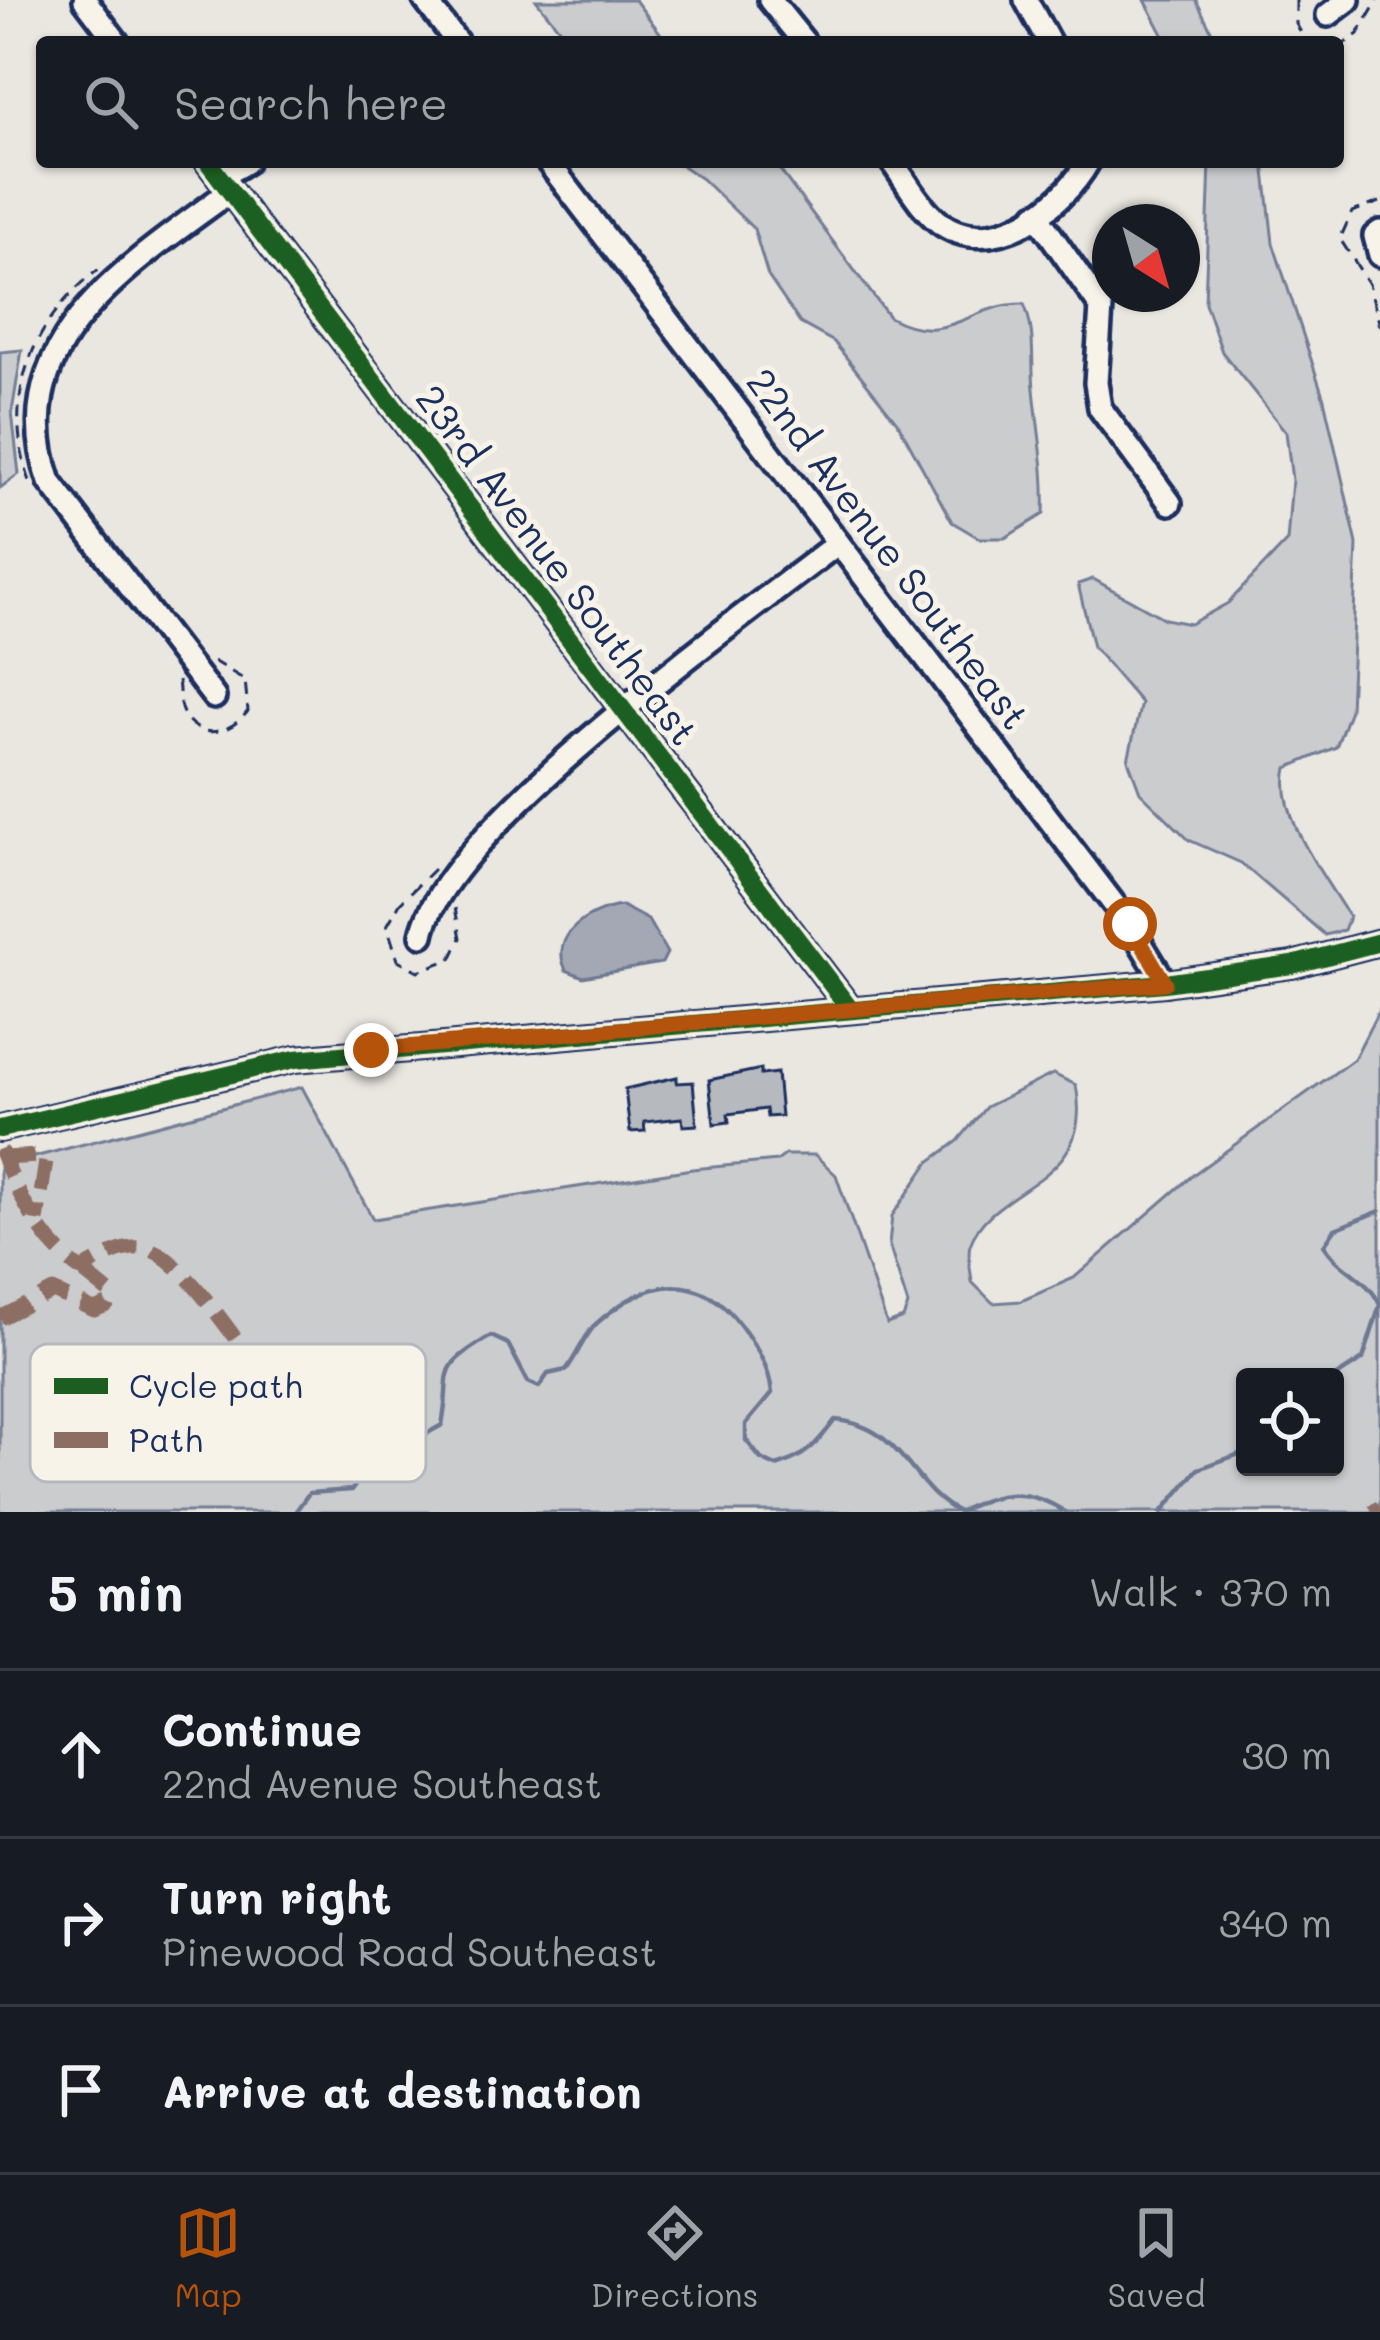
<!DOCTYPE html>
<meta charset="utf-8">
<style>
:root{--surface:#171b24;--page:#20242c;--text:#f1f3f6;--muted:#9ea1a6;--line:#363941;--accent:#b45309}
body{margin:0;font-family:Mali,sans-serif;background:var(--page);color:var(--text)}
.controls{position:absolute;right:36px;bottom:36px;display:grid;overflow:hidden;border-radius:12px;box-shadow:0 3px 9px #0004}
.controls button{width:108px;height:108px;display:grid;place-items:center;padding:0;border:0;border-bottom:3px solid var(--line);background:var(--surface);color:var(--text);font:60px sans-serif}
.compass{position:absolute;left:1092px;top:204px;width:108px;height:108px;border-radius:50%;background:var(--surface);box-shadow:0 3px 9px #0004;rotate:143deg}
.stop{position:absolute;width:36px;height:36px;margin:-27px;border:9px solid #b45309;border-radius:50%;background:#fff}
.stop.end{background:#b45309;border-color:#fff;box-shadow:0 3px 12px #0008}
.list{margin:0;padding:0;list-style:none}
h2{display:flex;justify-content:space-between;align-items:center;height:156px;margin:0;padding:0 48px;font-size:51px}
h2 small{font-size:39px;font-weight:400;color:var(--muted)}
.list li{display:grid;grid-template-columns:78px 1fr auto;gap:36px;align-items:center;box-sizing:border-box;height:168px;padding:0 48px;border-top:3px solid var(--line)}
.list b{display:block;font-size:45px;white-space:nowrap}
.list p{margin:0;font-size:39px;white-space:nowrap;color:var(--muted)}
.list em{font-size:39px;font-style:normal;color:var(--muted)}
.icon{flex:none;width:66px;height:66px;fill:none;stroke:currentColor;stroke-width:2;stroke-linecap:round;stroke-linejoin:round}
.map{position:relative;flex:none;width:1380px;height:1512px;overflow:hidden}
.search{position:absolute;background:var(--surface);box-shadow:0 3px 9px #0004;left:36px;right:36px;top:36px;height:132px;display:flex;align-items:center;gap:30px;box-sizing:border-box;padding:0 42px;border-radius:12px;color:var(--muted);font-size:45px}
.sheet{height:660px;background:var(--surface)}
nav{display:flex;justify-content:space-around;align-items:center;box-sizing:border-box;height:168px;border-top:3px solid var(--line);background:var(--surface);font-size:33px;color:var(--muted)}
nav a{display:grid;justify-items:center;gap:6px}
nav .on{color:var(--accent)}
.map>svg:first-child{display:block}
</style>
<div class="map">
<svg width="1380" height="1512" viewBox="0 0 1380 1512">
<rect width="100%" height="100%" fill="#eae7e0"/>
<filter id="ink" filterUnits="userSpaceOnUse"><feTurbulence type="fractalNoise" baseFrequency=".00833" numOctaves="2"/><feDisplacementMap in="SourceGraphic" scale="24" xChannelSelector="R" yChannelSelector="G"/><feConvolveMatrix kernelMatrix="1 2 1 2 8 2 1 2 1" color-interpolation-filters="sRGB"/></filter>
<g filter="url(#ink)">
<!-- green -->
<g fill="#cbcccd" stroke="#737e96" stroke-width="3" fill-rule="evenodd">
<path d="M536,0H635L667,42H570Z"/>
<path d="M1145,0H1196L1217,42H1167Z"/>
<path d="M677,162H774L889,317C948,349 969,303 1024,304C1036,333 1031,358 1034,389C1038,432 1046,471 1044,514L1005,538H979L952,522L898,423L834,342L800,323L768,276L754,229L702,179Z"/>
<path d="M1210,162H1264L1273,243L1324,399L1357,544L1350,710L1336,747L1287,768C1276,817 1325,876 1349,917L1344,930L1325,935L1241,863L1189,840L1140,792L1128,760L1141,703L1093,647L1078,584L1093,579L1165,619L1190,624L1228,603L1287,541L1292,480L1286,432L1222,352L1205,303Z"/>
<path d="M22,350L12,412L19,474L0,488V352Z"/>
<path d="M1380,1008V1512H0V1166L302,1087L373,1219L692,1169L777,1161L785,1155H815L836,1175L887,1324L903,1318L908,1305L889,1245L892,1216L929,1162L958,1141L986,1107L1053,1074L1076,1085C1096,1187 992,1182 970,1245C967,1255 971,1271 972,1282L993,1303L1021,1301L1074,1278L1194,1174L1354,1059ZM1245,1377H1335V1467H1245Z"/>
</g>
<!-- water -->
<path fill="#a3a8b4" stroke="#6d7892" stroke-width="3" d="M622,906L648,920L667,953L662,963L583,977L566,970C548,935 591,909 622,906Z"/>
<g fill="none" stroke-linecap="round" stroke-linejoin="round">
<!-- stream -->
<g stroke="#6d7892" stroke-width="4.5">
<path d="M1335,1377L1363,1359L1380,1305C1368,1277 1340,1271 1324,1245L1335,1229L1380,1211"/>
<path d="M295,1512L309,1493L352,1490L365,1469L371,1444L415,1440L442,1425C453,1370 432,1370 491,1336L508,1344L528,1382L539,1387L548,1374L566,1370C577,1356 585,1334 597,1323C647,1278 700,1269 741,1326C757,1348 769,1366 772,1393L746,1424V1440L761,1459L776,1466C806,1457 817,1444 835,1420C904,1426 909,1488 959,1512C997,1491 1028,1487 1065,1512"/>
<path d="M1162,1512L1198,1469L1245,1452"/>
</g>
</g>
<!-- building -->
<g fill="#b6babf" stroke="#1b2f5e" stroke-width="3">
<path d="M761,1069V1075L777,1073L781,1116L767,1117L766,1109L728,1114L729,1122L714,1124L709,1080Z"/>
<path d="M677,1077V1083L693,1082L697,1125L683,1126L682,1118L644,1122L645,1131L630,1132L625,1089Z"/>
</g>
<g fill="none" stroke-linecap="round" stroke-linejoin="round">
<!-- minor casing -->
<g stroke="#1b2f5e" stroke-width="30">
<g id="minor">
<path d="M85,0L117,42"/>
<path d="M425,0L457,42"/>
<path d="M770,0L804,42"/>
<path d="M1026,0L1049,42"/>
<path d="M1328,15L1348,0"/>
<path d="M208,162L850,1009"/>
<path d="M548,162L1129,924L1165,983"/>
<path d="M892,162C906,181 920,207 939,222C991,261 1062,208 1088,162"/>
<path d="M220,177L246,162"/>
<path d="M1036,214L1101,307L1096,383L1100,408L1170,503"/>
<path d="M1380,232L1375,236L1380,255"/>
<path d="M214,697L50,482C0,340 136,262 230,191"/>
<path d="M422,935C443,829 745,616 838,543"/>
<path d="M0,1129L295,1059L1165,983L1292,965L1380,942"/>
</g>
</g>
<!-- path -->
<g stroke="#1b2f5e" stroke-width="3" stroke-dasharray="12 9" stroke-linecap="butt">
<path d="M1296,0V24L1307,42"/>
<path d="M1338,48L1358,34L1378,0"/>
<path d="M1380,202L1352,212L1340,239L1369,284L1380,326"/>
<path d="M30,481C0,399 32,320 98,270"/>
<path d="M178,681C180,691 178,701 182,711C197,742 230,735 248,711L245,680L208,658"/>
<path d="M434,869L400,903L387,926L398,960L418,971L451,959L461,938L455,908"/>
</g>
<!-- minor -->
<use href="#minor" stroke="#f7f3e8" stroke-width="21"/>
<!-- quiet -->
<g stroke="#8d6e63" stroke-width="15" stroke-dasharray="30 15" stroke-linecap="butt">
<path d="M0,1149C19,1196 40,1241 81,1270C102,1258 126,1242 151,1250C193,1263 279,1404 309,1446"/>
<path d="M4,1158L40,1156L46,1161L37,1221"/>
<path d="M0,1318L53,1291L94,1310L107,1305L112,1295L81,1270"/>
<path d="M1373,1512L1380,1507"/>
</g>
<!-- cycleway casing -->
<g stroke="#f7f3e8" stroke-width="26">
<g id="cycleway">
<path d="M208,162L850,1009"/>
<path d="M0,1129L295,1059L1165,983L1292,965L1380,942"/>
</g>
</g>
<!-- cycleway -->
<use href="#cycleway" stroke="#1b5e20" stroke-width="18"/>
</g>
</g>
<g fill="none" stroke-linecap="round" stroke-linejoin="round" filter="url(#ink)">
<!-- route -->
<path stroke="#b45309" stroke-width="15" d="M371,1050L1165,983L1130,924"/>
</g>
<g text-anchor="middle" stroke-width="10" stroke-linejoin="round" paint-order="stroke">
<!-- street labels -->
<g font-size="39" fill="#1b2f5e" stroke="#f7f3e8">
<text transform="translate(888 549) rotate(53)" y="14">22nd Avenue Southeast</text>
<text transform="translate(557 565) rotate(53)" y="14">23rd Avenue Southeast</text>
</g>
</g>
<!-- legend -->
<rect x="30" y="1344" width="396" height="138" rx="18" fill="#f7f3e8" stroke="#b5b8bf" stroke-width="3"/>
<rect x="54" y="1378" width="54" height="16" fill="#1b5e20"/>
<rect x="54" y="1432" width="54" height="16" fill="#8d6e63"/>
<g font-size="33" fill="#1b2f5e">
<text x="129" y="1398">Cycle path</text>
<text x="129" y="1452">Path</text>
</g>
</svg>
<div class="controls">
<button><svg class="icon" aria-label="locate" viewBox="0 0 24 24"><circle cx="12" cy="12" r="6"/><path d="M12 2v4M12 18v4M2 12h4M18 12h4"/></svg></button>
</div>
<svg class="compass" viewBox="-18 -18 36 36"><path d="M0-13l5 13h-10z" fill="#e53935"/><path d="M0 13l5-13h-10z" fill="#9ea1a6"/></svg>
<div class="stop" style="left:1130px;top:924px"></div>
<div class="stop end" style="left:371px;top:1050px"></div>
<div class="search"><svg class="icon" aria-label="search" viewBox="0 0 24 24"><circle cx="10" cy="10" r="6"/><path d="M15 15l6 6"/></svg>Search here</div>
</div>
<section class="sheet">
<h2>5 min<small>Walk · 370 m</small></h2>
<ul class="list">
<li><svg class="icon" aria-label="ahead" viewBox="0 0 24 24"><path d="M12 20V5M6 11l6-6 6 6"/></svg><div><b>Continue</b><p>22nd Avenue Southeast</p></div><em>30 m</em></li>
<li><svg class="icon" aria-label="right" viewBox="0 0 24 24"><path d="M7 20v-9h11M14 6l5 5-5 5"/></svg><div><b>Turn right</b><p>Pinewood Road Southeast</p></div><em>340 m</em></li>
<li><svg class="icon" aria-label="arrive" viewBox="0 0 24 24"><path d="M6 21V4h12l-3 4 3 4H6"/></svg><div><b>Arrive at destination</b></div></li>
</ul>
</section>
<nav>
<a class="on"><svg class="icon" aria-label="map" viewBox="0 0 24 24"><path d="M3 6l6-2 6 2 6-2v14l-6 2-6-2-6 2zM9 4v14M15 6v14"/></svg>Map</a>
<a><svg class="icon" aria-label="directions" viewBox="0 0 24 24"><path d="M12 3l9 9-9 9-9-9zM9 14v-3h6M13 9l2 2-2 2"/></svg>Directions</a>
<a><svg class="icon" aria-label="saved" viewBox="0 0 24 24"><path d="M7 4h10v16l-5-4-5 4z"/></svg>Saved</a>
</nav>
